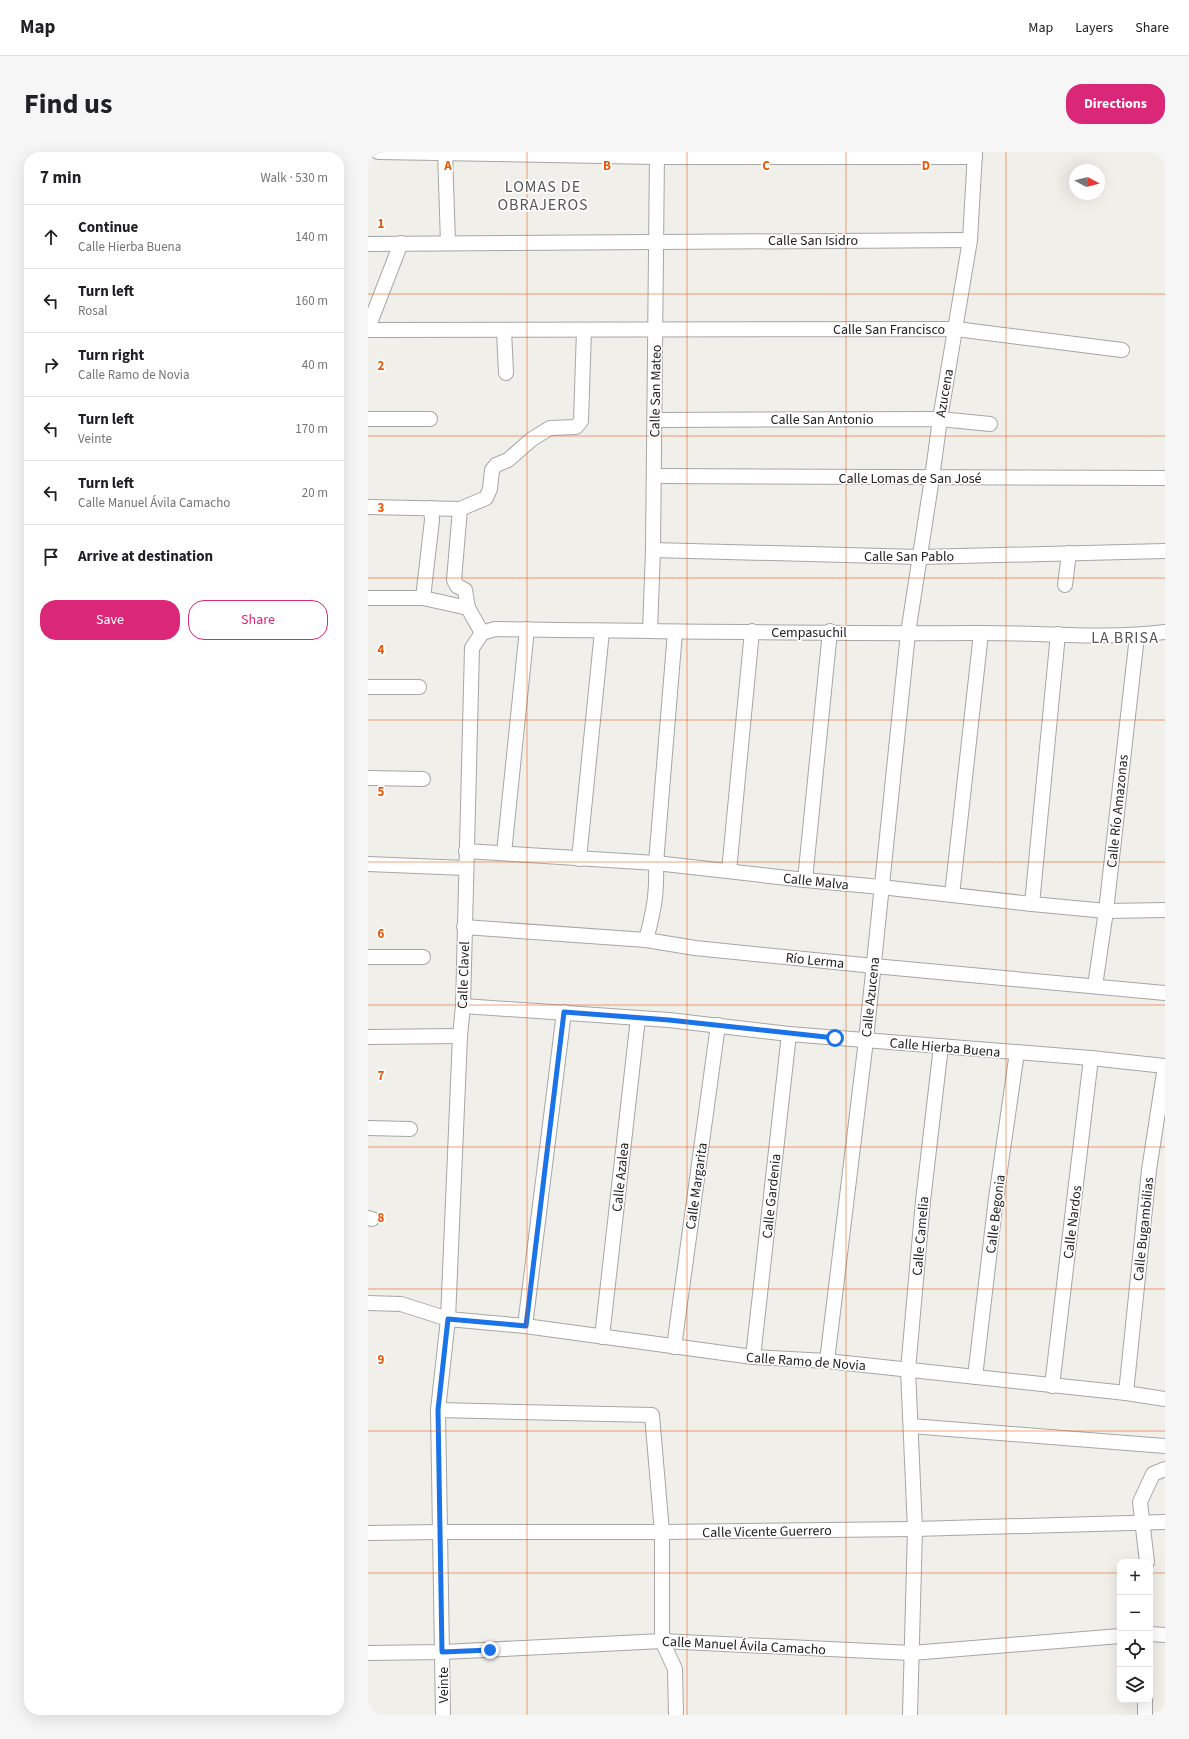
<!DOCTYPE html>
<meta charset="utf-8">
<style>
:root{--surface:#fff;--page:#f6f6f6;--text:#202124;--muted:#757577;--line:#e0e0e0;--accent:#db2777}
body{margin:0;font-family:"Source Sans 3",sans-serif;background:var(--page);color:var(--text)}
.controls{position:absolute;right:12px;bottom:12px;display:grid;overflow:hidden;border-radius:8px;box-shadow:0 4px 16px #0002}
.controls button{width:36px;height:36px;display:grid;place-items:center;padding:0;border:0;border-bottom:1px solid var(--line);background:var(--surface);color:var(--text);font:20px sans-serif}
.compass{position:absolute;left:701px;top:12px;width:36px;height:36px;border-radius:50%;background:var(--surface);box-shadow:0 4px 16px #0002;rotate:97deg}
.stop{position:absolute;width:12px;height:12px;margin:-9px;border:3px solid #1a73e8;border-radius:50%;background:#fff}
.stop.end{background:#1a73e8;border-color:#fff;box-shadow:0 1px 4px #0008}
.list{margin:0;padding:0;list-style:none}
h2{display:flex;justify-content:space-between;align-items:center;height:52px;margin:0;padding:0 16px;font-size:17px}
h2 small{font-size:13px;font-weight:400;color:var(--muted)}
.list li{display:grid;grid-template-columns:26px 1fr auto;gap:12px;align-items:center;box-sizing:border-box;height:64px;padding:0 16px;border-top:1px solid var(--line)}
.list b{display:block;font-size:15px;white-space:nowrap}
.list p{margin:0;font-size:13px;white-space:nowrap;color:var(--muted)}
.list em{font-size:13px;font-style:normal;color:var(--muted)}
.actions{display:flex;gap:8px;padding:12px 16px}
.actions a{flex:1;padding:9px 0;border:1px solid var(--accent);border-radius:16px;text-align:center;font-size:14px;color:var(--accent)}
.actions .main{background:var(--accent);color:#fff}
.icon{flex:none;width:22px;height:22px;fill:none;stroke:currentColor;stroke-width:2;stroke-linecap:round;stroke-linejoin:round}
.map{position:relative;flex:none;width:797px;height:1563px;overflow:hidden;border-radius:16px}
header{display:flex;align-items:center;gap:24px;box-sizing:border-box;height:56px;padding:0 20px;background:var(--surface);border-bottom:1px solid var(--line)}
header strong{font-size:19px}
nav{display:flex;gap:22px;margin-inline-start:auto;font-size:14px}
.intro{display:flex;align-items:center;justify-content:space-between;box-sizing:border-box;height:96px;padding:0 24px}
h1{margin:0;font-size:28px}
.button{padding:10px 18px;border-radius:16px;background:var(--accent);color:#fff;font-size:14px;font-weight:700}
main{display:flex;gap:24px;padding:0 24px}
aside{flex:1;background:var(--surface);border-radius:16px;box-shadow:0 4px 16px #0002}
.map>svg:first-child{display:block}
</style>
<header>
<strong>Map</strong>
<nav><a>Map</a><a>Layers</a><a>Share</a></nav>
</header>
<div class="intro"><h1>Find us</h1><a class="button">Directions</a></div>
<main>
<aside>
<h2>7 min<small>Walk · 530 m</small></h2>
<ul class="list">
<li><svg class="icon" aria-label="ahead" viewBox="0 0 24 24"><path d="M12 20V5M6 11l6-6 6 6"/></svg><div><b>Continue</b><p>Calle Hierba Buena</p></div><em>140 m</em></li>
<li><svg class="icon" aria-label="left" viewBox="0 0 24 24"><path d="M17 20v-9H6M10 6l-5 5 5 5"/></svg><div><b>Turn left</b><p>Rosal</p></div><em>160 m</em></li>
<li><svg class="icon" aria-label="right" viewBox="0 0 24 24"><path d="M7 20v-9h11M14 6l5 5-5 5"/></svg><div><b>Turn right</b><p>Calle Ramo de Novia</p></div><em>40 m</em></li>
<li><svg class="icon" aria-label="left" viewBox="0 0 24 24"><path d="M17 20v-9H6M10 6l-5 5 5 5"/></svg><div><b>Turn left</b><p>Veinte</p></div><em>170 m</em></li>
<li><svg class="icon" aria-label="left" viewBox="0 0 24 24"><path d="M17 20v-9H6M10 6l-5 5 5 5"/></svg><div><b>Turn left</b><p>Calle Manuel Ávila Camacho</p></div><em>20 m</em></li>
<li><svg class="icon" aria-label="arrive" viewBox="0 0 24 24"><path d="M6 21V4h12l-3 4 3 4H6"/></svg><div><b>Arrive at destination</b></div></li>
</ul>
<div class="actions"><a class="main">Save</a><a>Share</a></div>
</aside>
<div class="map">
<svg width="797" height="1563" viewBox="0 0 797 1563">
<rect width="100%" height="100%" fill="#f1efe9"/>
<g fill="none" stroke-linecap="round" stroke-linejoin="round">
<!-- street casing -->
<g stroke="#a6a6a6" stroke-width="16">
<g id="street">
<path d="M10,0L289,5H607"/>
<path d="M77,0L80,91"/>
<path d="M0,92L602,88"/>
<path d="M0,176L33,91"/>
<path d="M0,178L588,177L754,198"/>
<path d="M136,178L138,221"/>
<path d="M0,267H62"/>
<path d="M287,268L572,267L622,272"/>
<path d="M286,324L797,326"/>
<path d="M0,355L92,357L118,346L122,337L124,318L128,313L140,308L164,287L182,276L208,275L213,269L216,178"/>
<path d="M92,357L86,428L89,434L97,438L100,456"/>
<path d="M285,398L552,405L797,399"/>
<path d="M697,433L701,401"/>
<path d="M0,446H55L100,456L114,481"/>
<path d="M55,446L64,368L63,356"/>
<path d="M282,479L285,398L289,0"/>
<path d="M114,481L127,477C287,479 446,482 605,481C669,480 734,488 797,480"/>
<path d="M0,535H51"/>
<path d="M0,626L55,627"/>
<path d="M98,699L288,711L437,728L513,735L664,752L738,759L797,758"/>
<path d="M136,701L159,477"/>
<path d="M211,707L234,479"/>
<path d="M0,712L97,716"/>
<path d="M361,719L384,479"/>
<path d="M437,728L462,479"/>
<path d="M584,743L613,481"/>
<path d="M664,752L690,482"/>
<path d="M96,775L278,788L327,796L506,814L797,841"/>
<path d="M278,788C286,758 289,743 288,711L307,480"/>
<path d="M0,805H55"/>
<path d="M727,834L738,759L769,484"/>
<path d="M95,854L301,868L421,882L723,906L797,914"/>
<path d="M0,885L92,884"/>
<path d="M0,976L42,977"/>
<path d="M0,1066L4,1067"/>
<path d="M0,1151L33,1152L80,1167L157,1174L385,1205L459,1209L758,1241L797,1247"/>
<path d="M157,1174L196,860"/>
<path d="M234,1185L270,866"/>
<path d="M306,1195L350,873"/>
<path d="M385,1205L421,882"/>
<path d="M459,1209L498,888L540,481L564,326L572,267L602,88L607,0"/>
<path d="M607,1225L628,1046L649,900"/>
<path d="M684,1234L723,906"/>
<path d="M758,1241L781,1018L797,914"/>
<path d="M70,1258L284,1263L294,1380V1489L307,1517L308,1563"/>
<path d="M543,1274L797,1294"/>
<path d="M0,1381L72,1380H294L547,1377L797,1370"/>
<path d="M779,1410L772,1350L785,1322L797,1317"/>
<path d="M782,1482L797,1483"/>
<path d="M0,1501L75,1500L294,1489L544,1501L752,1484"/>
<path d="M777,1548V1563"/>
<path d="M75,1563L70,1258L80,1167L92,884L95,854L104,496L114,481"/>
<path d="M542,1563L547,1377L540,1218L555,1049L573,894"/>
</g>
</g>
<!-- street -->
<use href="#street" stroke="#fff" stroke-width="14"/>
</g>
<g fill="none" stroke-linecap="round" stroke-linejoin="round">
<!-- route -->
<path stroke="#1a73e8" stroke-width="5" d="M122,1498L74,1500L70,1258L80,1167L158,1174L196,860L301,868L467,886"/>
</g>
<!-- grid -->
<path fill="none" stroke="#e8590c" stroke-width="1" stroke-opacity="0.55" d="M159,0V1563M319,0V1563M478,0V1563M638,0V1563M0,142H797M0,284H797M0,426H797M0,568H797M0,710H797M0,853H797M0,995H797M0,1137H797M0,1279H797M0,1421H752M782,1421H797"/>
<g text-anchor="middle" stroke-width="3.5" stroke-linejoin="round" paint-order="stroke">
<!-- street labels -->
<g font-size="14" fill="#222" stroke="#fff">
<text x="445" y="93">Calle San Isidro</text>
<text x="521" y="182">Calle San Francisco</text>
<text transform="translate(287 239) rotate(-89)" y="5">Calle San Mateo</text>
<text transform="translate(576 241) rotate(-80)" y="5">Azucena</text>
<text x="454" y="272">Calle San Antonio</text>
<text x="542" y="331">Calle Lomas de San José</text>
<text x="541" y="409">Calle San Pablo</text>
<text x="441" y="485">Cempasuchil</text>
<text transform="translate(749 659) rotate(-84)" y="5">Calle Río Amazonas</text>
<text transform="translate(448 729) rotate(6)" y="5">Calle Malva</text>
<text transform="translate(447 808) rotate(6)" y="5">Río Lerma</text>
<text transform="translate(95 823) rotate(-88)" y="5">Calle Clavel</text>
<text transform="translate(502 845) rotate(-84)" y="5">Calle Azucena</text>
<text transform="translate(577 895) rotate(5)" y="5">Calle Hierba Buena</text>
<text transform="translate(252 1025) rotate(-84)" y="5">Calle Azalea</text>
<text transform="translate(328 1034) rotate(-82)" y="5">Calle Margarita</text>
<text transform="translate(403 1044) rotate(-84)" y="5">Calle Gardenia</text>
<text transform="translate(627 1062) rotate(-83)" y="5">Calle Begonia</text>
<text transform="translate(704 1070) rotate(-83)" y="5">Calle Nardos</text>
<text transform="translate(775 1077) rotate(-84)" y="5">Calle Bugambilias</text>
<text transform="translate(552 1084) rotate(-85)" y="5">Calle Camelia</text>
<text transform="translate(438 1209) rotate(4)" y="5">Calle Ramo de Novia</text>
<text transform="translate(399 1379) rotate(-1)" y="5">Calle Vicente Guerrero</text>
<text transform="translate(376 1493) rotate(3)" y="5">Calle Manuel Ávila Camacho</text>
<text transform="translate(75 1533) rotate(-90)" y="5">Veinte</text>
</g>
<!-- quarter labels -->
<g font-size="16" letter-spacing="1" fill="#555" stroke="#fff">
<text x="175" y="40">LOMAS DE<tspan x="175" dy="18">OBRAJEROS</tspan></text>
<text x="757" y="491">LA BRISA</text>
</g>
</g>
<g font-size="13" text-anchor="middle" font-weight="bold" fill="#e8590c" stroke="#fff" stroke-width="3.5" stroke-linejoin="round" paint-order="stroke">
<text x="80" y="18">A</text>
<text x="239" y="18">B</text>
<text x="398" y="18">C</text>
<text x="558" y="18">D</text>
<text x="13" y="76">1</text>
<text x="13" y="218">2</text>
<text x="13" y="360">3</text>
<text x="13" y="502">4</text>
<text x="13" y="644">5</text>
<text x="13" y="786">6</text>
<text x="13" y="928">7</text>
<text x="13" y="1070">8</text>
<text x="13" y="1212">9</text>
</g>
</svg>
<div class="controls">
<button>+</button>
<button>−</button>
<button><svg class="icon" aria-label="locate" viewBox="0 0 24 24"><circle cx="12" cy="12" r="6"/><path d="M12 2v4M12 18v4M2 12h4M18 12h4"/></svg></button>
<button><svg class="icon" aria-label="layers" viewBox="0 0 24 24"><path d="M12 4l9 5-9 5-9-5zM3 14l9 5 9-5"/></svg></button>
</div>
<svg class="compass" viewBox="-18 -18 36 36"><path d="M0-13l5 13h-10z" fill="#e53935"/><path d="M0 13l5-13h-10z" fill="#757577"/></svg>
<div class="stop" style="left:467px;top:886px"></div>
<div class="stop end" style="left:122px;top:1498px"></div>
</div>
</main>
